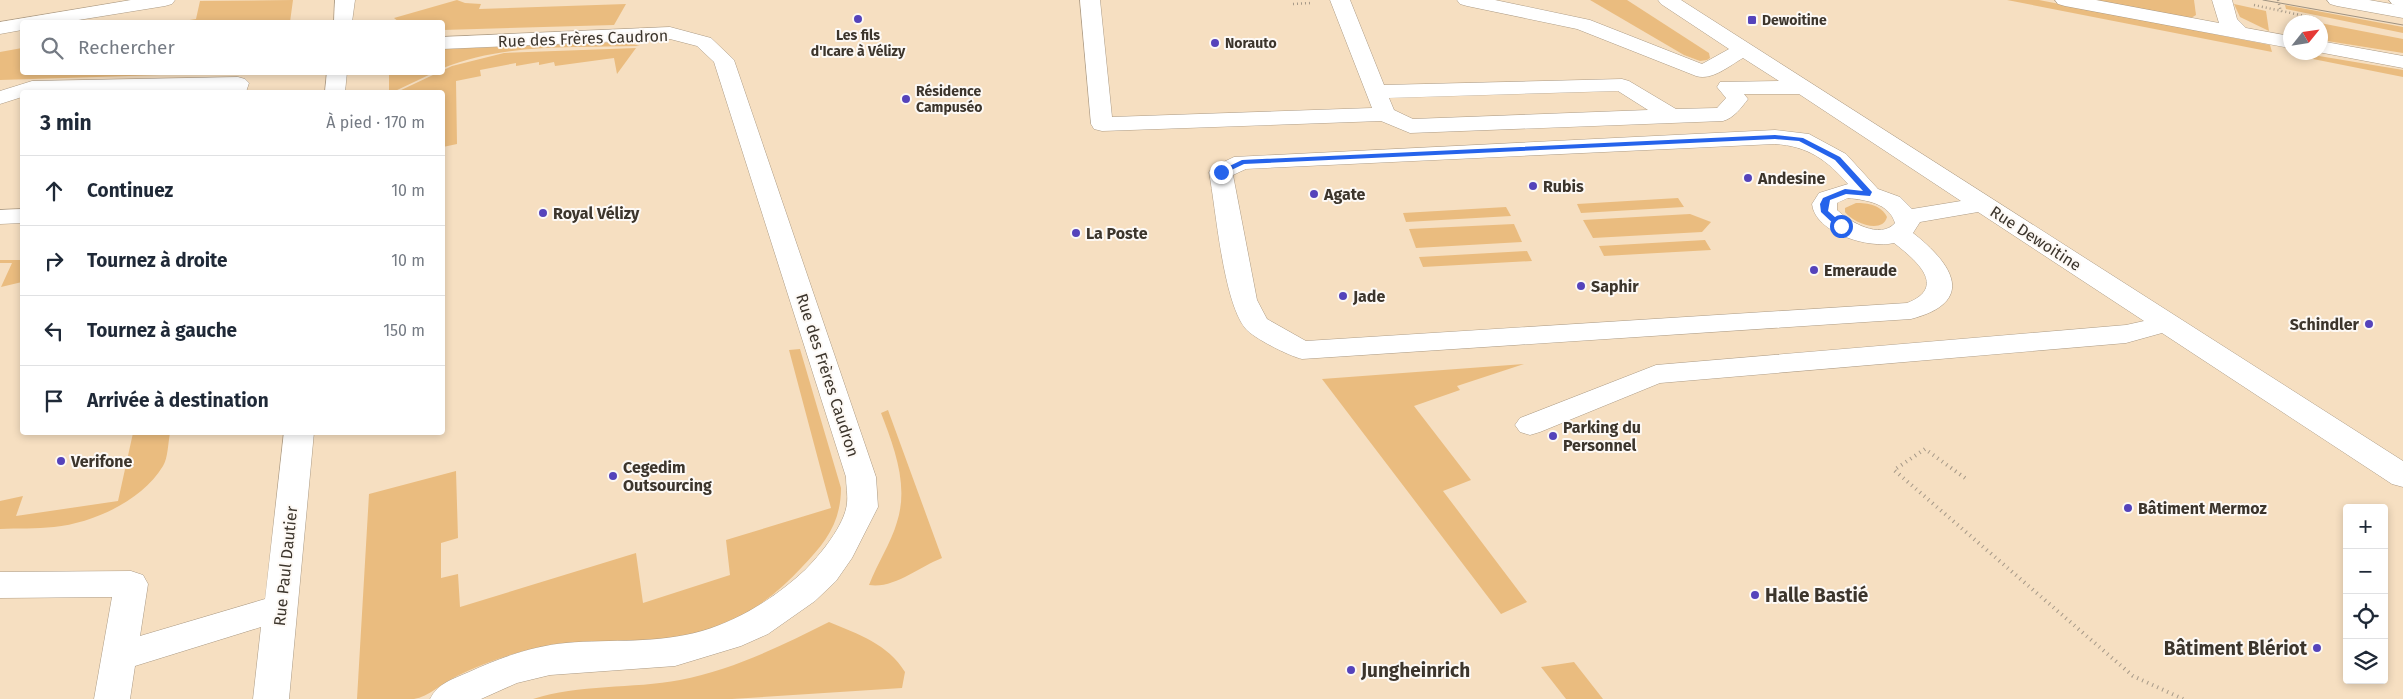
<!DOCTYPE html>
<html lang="fr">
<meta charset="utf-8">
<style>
:root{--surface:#fff;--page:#f6f6f7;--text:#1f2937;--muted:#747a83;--line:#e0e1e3}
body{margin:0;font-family:"Fira Sans",sans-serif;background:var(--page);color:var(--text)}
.controls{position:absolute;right:15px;bottom:15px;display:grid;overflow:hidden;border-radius:5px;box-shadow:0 2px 8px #0003}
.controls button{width:45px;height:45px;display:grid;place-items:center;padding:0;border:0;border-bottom:1px solid var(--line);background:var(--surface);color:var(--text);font:25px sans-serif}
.compass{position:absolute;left:2283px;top:15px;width:45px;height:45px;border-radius:50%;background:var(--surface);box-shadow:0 2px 8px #0003;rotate:60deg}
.stop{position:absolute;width:15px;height:15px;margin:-11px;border:4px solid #2563eb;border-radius:50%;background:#fff}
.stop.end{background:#2563eb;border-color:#fff;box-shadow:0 1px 5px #0008}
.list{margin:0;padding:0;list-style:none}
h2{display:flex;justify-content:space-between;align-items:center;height:65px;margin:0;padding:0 20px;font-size:21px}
h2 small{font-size:16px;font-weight:400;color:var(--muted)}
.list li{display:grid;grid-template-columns:32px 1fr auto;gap:15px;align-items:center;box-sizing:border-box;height:70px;padding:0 20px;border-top:1px solid var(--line)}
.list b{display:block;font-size:19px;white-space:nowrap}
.list em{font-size:16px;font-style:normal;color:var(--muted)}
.icon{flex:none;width:28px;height:28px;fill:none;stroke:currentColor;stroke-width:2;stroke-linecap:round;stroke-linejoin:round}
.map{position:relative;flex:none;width:2403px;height:699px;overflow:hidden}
.search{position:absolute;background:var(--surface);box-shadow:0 2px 8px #0003;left:20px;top:20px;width:425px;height:55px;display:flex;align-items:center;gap:12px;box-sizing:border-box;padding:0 18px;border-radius:5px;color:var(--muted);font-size:19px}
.panel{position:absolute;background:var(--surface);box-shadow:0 2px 8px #0003;left:20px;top:90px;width:425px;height:345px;border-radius:5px}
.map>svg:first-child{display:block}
</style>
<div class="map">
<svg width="2403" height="699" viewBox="0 0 2403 699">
<rect width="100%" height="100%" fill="#fcead2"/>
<!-- built -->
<path fill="#f6dfc1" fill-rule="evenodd" d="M0,0H2403V699H0ZM22,22H442V72H22ZM2290,22H2320V52H2290ZM22,92H442V432H22ZM2347,508H2384V680H2347Z"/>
<!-- green -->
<g fill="#eabc7f">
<path d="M293,0L290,22H177L196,19L200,1Z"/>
<path d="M457,0L465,3L481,4L479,9L626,4L614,25L443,30L442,22H399L394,18Z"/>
<path d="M1590,0H1627L1709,53L1710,58L1707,60L1700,61L1684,55Z"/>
<path d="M2007,0H2039L2270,45L2272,52Z"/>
<path d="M2094,0H2194L2196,15L2191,18Z"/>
<path d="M2234,4L2266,11L2269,31L2240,17Z"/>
<path d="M2285,5L2403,27V33L2286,9Z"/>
<path d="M2320,23L2403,39V53L2321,40Z"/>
<path d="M624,42L640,46C574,48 505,43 443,68V49Z"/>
<path d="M22,48V72L225,73L0,80V52Z"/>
<path d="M636,48L617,74L614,58L555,66L554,62L539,65V62L516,66V63L480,70L481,76L456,81L457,144L443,147L442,92H397L452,66L504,53Z"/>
<path d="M2301,53L2403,70V77L2303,57Z"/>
<path d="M389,73V72L433,73L393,92H389Z"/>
<path d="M1678,198L1684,207L1581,213L1577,204Z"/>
<path d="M1856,203C1868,203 1881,205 1887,217C1882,235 1852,222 1845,212V208Z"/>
<path d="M1506,207L1511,216L1406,222L1403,213Z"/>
<path d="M1690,214L1711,222L1702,232L1593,238L1583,220Z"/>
<path d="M1514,224L1522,242L1416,248L1409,229Z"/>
<path d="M1705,240L1711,250L1604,256L1599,246Z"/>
<path d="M1527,251L1532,261L1423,267L1419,257Z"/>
<path d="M0,260H22V282L1,287L12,263H0Z"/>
<path d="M800,349L841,488C841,523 825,543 802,567C770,602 731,628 683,637C635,646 585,638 536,648C509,654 482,664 457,676C444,682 428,697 414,699C396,699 376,699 357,699L369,494L456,471L458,538L441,543V578L458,574L460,607L636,553L643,603L730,575L726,540L831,508L789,350Z"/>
<path d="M1524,364L1457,386L1460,390L1414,406L1471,480L1443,491L1527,602L1501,614L1322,379Z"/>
<path d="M888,410L942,558C919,567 894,589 869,585C877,564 891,543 897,522C909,485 894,447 881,413Z"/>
<path d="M133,433H170C168,443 168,458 163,466C142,501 93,523 54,527C36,529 18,528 0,529V501L23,496L16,516L118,501Z"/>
<path d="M829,622C858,634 888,644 905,672L902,688L732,699H533C578,684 633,689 680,680C733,670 781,646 829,622Z"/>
<path d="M1574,662L1603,699H1566L1541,667Z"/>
</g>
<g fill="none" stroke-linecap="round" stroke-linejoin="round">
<!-- minor casing -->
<g stroke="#ac9b85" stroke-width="1">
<g id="minor">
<path d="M131,0H175L172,4L165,6L66,22H22V30L0,34V22Z"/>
<path d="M335,0H355L352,22H334Z"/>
<path d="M1080,0H1100L1112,117L1372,108L1330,0H1350L1384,85L1622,79L1629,81L1676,109L1717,108L1726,98L1717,87L1720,82L1779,81L1743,58C1729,66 1712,81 1696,76L1577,29L1467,6L1460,4L1457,0H1495L1590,20L1702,64L1729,49L1661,4L1658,0H1681L2403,461V487L2392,484L2162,333L2126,343L1660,383L1540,432L1530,435L1520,432L1515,425L1520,418L1656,365L2126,325L2144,321L1978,212L1920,222L1913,233C1953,264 1977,302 1911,319L1302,359C1289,356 1253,338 1245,328C1223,300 1216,210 1209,172L1213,167L1234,157L1775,130L1809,134L1846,154L1878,189L1900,197L1912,209L1961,201L1799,94H1744L1748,99C1741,108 1734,118 1723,121L1410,133L1381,121L1102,131L1094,129L1091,124ZM1618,91L1648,110L1413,119L1394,110L1389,98ZM1775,144C1808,146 1827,160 1848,184L1819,193L1812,204C1815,233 1869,249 1894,243C1916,260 1948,287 1907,303L1306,341L1267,319L1257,300L1233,175L1246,169ZM1848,198C1866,200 1889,203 1895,223C1880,240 1850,222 1837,210V203Z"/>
<path d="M2389,0H2403V8L2392,4Z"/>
<path d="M670,27L711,38L734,60L876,477L878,507L852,558L836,581L815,601L768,634L741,646L675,666L550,675L517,683L481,699H430C438,683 453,679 469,672C499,658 533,646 566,643C612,639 657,644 702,631C740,620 776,597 805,570C820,555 845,525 847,503C848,495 846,486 846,477L714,62L697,46L670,39L442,49V37Z"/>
<path d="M327,72H347L345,92H325Z"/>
<path d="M238,77L245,79L249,83L246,92H226V90L22,92V97L0,104V91L32,81Z"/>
<path d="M22,209V223L0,224V210Z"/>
<path d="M284,432H314L289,699H253L261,627L135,666L130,699H94L112,597L0,598V572L131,571L143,575L148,584L140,636L265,599Z"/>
</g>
</g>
<!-- major casing -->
<g stroke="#ac9b85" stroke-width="1">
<g id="major">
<path d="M2055,0H2096L2219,23L2212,0H2232L2237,19L2246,28L2290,36V48L2065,6L2058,4Z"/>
<path d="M2327,0H2369L2403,6V18L2337,6L2330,4Z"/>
<path d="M2320,41L2403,56V68L2318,52H2320Z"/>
</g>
</g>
<!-- path-far1 -->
<g stroke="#a69988" stroke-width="2.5" stroke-dasharray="1 3" stroke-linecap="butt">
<path d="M2278,0L2281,12"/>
<path d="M1293,4L1312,3"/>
<path d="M2254,5L2314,18"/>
</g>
<!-- path -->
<path stroke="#a69988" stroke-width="4" stroke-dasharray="1 4.5" stroke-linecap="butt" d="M1965,478L1925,449L1894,470L2133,676L2183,699"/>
<!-- minor -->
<use href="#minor" fill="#fff" fill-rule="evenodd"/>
<!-- major -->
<use href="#major" fill="#fff" fill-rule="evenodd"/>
<!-- tram -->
<path stroke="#9e9281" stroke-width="1" d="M2263,0L2403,25"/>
</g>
<!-- route -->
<path fill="#2563eb" d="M1775,135L1803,138L1840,157L1872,192L1870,196L1846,194L1830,200L1828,211L1844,225V228H1838L1821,212L1820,204L1823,198L1845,189L1863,191L1835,160L1799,141L1775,139L1244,164L1223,174L1217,172L1242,160Z"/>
<!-- markers -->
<g fill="#5543bb" stroke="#fdf9f5" stroke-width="2">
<circle cx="858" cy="19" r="5"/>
<rect x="1747" y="15" width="10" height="10" rx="2.5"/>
<circle cx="1215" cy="43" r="5"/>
<circle cx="906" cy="99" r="5"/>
<circle cx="1748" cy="178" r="5"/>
<circle cx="1533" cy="186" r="5"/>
<circle cx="1314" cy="194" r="5"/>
<circle cx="543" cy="213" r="5"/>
<circle cx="1076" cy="233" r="5"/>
<circle cx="1814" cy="270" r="5"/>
<circle cx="1581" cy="286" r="5"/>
<circle cx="1343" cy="296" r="5"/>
<circle cx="2369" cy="324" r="5"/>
<circle cx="1553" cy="436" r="5"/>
<circle cx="61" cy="461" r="5"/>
<circle cx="613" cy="476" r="5"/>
<circle cx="2128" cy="508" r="5"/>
<circle cx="1755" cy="595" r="5"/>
<circle cx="2317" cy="648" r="5"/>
<circle cx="1351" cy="670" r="5"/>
</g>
<g text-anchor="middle" stroke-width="4" stroke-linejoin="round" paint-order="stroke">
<!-- far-poi labels -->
<g font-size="14" font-weight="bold" fill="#3c352c" stroke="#fdf9f5" text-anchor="start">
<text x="1762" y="25">Dewoitine</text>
<text x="858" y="40" text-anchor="middle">Les fils<tspan x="858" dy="16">d'Icare à Vélizy</tspan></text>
<text x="1225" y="48">Norauto</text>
<text x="916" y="96">Résidence<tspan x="916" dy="16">Campuséo</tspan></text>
</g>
<!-- street labels -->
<g font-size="16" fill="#3c352c" stroke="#fdf9f5">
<text transform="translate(583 38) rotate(-2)" y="6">Rue des Frères Caudron</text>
<text transform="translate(2036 238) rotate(33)" y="6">Rue Dewoitine</text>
<text transform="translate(828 375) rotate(72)" y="6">Rue des Frères Caudron</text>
<text transform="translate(285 566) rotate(-84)" y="6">Rue Paul Dautier</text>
</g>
<!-- poi labels -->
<g font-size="16" font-weight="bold" fill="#3c352c" stroke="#fdf9f5" text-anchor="start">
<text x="1758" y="184">Andesine</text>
<text x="1543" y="192">Rubis</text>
<text x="1324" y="200">Agate</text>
<text x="553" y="219">Royal Vélizy</text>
<text x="1086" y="239">La Poste</text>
<text x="1824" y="276">Emeraude</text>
<text x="1591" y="292">Saphir</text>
<text x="1353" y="302">Jade</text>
<text x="2359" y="330" text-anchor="end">Schindler</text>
<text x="1563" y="433">Parking du<tspan x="1563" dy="18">Personnel</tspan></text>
<text x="71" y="467">Verifone</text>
<text x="623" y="473">Cegedim<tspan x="623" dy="18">Outsourcing</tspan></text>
<text x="2138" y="514">Bâtiment Mermoz</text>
</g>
<!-- near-poi labels -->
<g font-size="19" font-weight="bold" fill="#3c352c" stroke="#fdf9f5" text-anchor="start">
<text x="1765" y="602">Halle Bastié</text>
<text x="2307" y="655" text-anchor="end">Bâtiment Blériot</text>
<text x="1361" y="677">Jungheinrich</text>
</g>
</g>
</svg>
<div class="controls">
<button>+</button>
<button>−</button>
<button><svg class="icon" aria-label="locate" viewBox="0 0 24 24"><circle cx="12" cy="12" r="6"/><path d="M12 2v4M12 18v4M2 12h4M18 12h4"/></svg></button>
<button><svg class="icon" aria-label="layers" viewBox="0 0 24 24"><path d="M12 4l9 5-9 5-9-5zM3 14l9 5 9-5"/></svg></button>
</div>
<svg class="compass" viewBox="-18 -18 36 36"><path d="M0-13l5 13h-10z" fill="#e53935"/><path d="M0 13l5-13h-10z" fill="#747a83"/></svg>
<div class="stop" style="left:1841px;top:226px"></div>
<div class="stop end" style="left:1221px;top:172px"></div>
<div class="search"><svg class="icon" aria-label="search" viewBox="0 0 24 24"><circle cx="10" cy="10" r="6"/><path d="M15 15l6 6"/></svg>Rechercher</div>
<section class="panel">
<h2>3 min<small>À pied · 170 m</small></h2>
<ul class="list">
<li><svg class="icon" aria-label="ahead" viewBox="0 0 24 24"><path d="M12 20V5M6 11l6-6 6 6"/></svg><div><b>Continuez</b></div><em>10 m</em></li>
<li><svg class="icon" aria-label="right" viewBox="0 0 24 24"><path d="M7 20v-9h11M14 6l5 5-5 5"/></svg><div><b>Tournez à droite</b></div><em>10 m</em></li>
<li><svg class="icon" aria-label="left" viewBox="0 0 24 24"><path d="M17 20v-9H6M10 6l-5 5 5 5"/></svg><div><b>Tournez à gauche</b></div><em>150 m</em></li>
<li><svg class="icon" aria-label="arrive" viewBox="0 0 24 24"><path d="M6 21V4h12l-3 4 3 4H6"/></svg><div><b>Arrivée à destination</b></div></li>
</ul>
</section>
</div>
